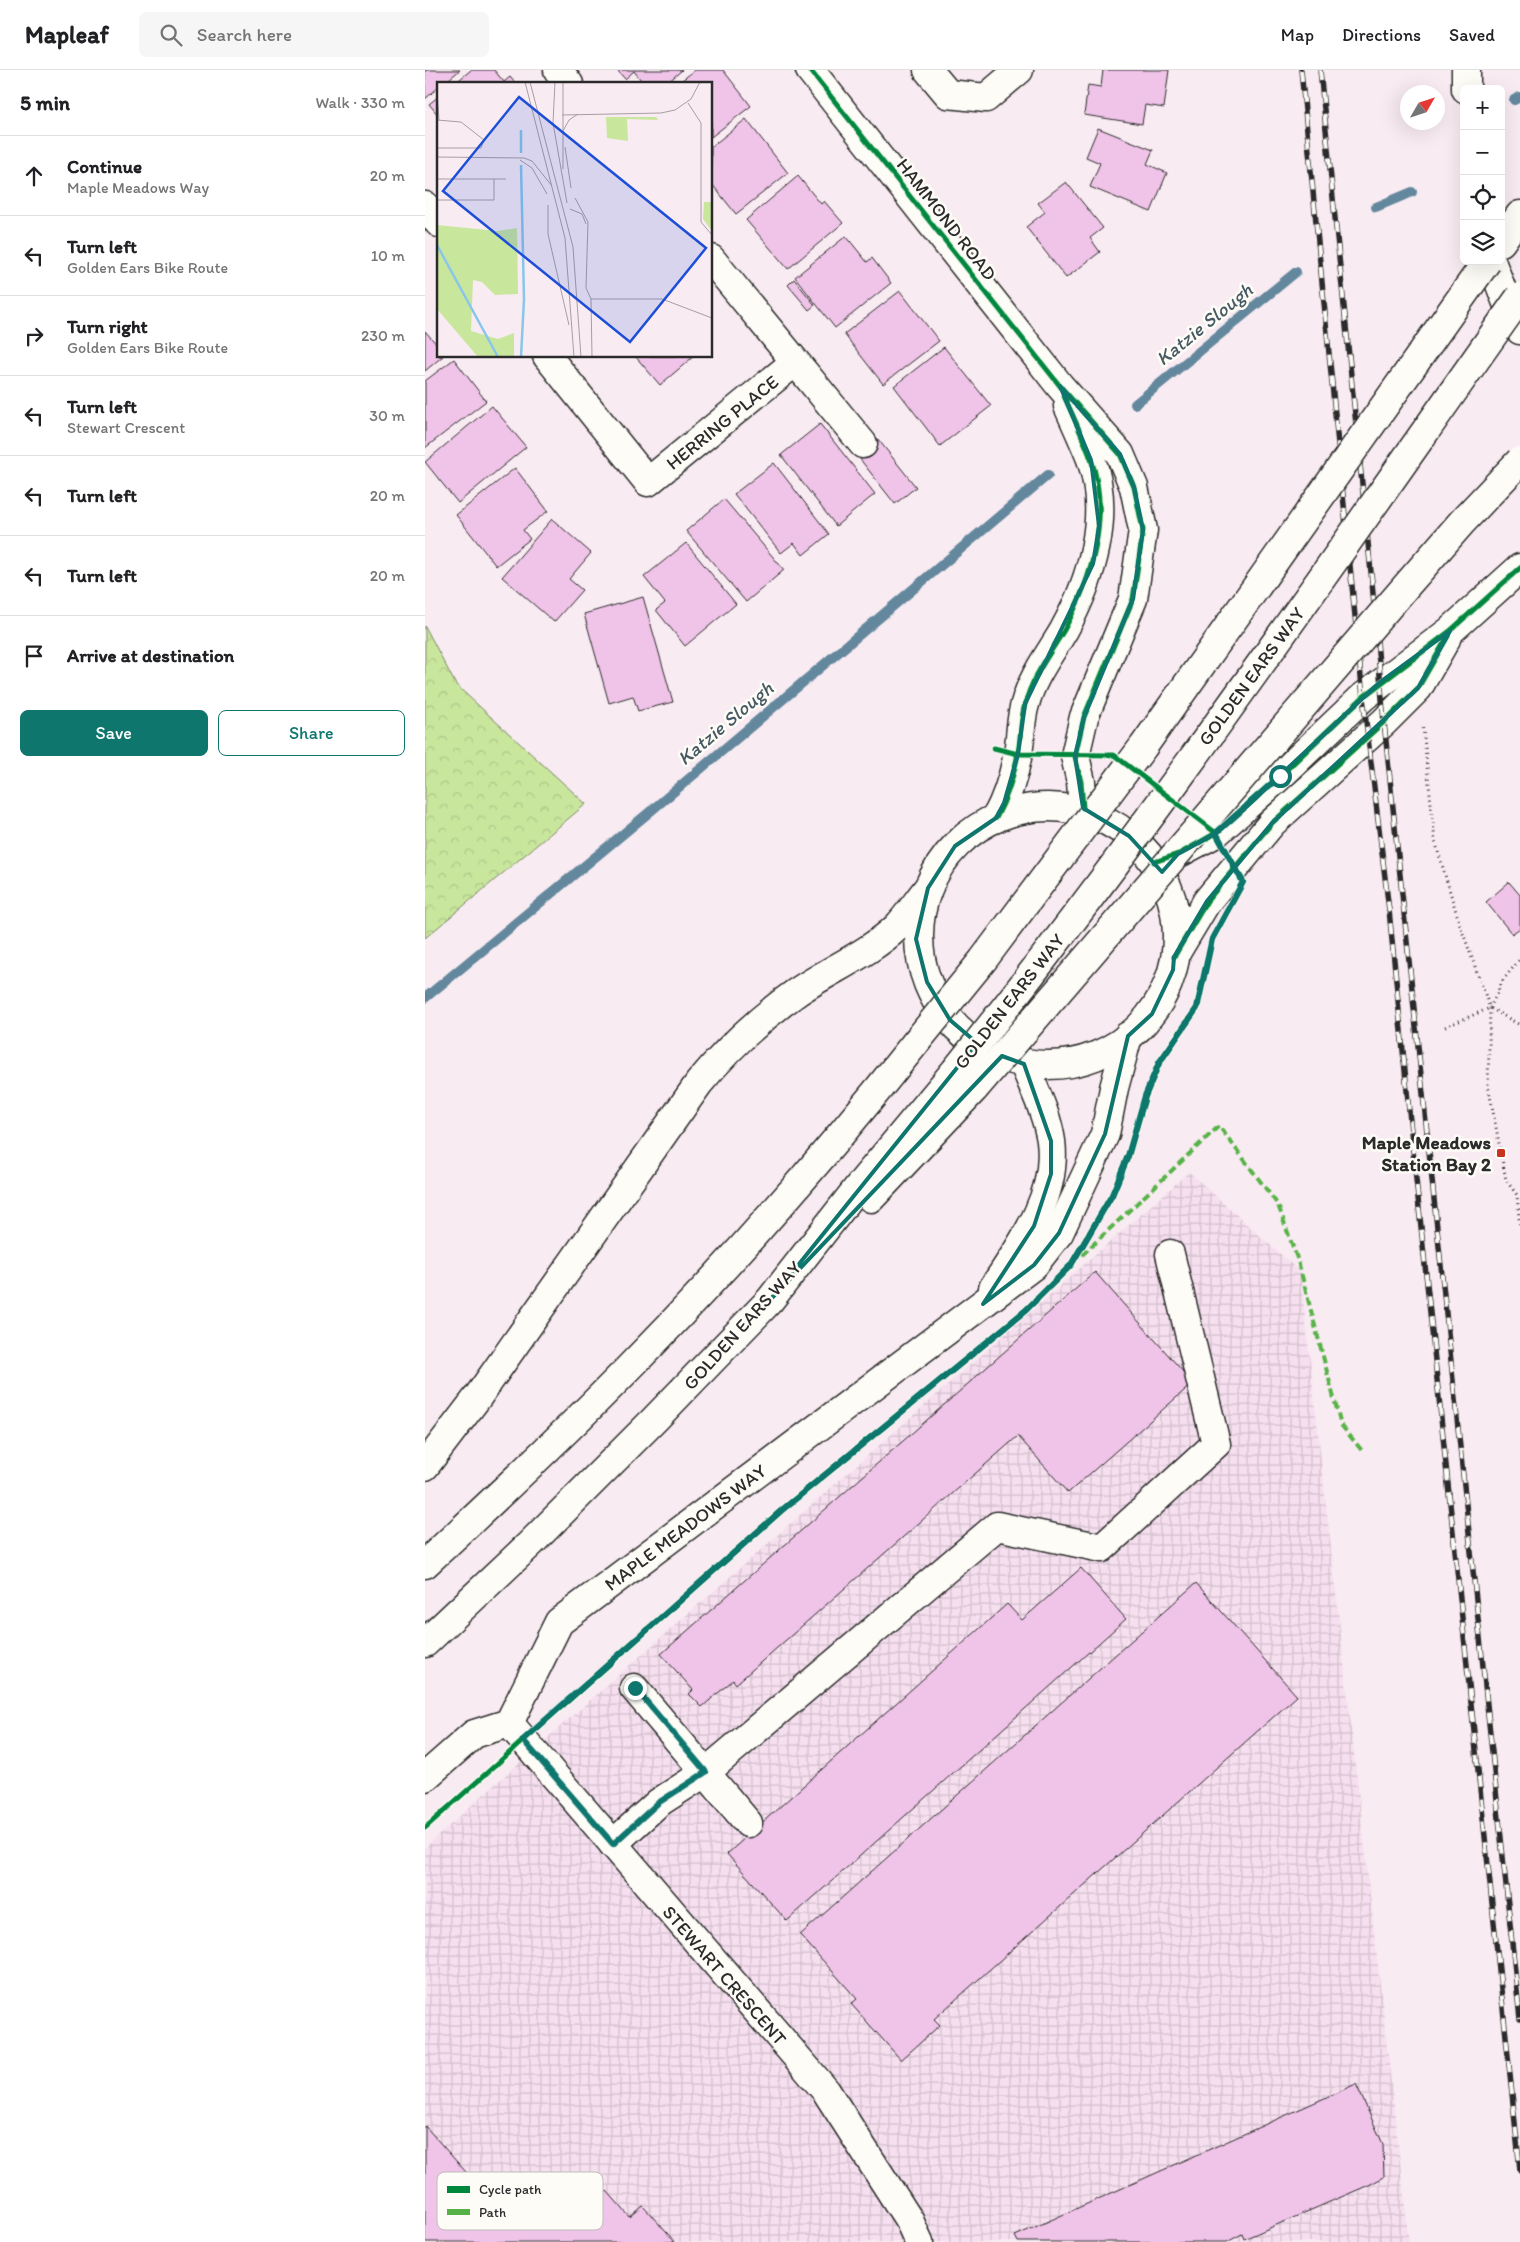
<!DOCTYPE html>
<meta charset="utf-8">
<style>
:root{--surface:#fff;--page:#f6f6f6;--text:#202124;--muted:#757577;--line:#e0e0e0;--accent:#0f766e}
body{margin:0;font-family:Itim,sans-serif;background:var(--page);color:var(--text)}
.controls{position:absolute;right:15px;top:15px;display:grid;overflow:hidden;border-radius:8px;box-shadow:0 5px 20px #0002}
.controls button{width:45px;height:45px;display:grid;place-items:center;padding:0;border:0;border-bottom:1px solid var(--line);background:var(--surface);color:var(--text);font:25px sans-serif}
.compass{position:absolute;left:975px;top:15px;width:45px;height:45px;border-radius:50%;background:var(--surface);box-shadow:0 5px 20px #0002;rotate:51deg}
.stop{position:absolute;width:15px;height:15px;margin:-11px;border:4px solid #0f766e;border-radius:50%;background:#fff}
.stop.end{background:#0f766e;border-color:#fff;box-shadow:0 1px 5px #0008}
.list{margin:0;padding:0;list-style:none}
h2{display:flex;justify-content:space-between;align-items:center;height:65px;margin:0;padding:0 20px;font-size:21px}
h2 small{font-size:16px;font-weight:400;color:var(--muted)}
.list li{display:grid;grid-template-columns:32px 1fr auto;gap:15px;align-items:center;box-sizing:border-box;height:80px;padding:0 20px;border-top:1px solid var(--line)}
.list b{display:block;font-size:19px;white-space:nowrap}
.list p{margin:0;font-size:16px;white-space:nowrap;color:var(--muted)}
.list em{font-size:16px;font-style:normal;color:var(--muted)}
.actions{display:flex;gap:10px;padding:15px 20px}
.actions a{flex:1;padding:11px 0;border:1px solid var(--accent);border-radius:8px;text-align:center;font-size:18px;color:var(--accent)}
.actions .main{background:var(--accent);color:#fff}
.icon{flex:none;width:28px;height:28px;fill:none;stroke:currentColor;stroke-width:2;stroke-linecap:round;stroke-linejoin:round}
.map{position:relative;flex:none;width:1095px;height:2172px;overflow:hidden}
header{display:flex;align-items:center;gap:30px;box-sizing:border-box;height:70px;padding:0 25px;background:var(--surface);border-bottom:1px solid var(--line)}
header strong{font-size:24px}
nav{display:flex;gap:28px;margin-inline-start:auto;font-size:18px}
.search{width:350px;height:45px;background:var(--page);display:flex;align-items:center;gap:12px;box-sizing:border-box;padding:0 18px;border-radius:8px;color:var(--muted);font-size:19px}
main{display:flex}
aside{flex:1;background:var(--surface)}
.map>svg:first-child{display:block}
</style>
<header>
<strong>Mapleaf</strong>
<div class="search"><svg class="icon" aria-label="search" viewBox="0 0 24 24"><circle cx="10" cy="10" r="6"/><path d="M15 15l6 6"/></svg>Search here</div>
<nav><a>Map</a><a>Directions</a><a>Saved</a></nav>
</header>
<main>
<aside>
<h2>5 min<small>Walk · 330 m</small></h2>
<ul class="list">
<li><svg class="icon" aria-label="ahead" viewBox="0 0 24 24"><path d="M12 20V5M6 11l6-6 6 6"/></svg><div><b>Continue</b><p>Maple Meadows Way</p></div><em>20 m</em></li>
<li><svg class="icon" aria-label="left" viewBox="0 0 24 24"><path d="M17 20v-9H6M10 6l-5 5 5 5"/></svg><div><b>Turn left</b><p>Golden Ears Bike Route</p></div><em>10 m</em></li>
<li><svg class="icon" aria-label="right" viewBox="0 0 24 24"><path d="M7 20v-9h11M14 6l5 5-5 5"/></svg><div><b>Turn right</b><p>Golden Ears Bike Route</p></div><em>230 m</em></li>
<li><svg class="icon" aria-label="left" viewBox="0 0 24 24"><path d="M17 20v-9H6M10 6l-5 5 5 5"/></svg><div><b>Turn left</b><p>Stewart Crescent</p></div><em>30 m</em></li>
<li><svg class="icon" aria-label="left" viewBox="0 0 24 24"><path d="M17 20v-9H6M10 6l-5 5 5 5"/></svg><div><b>Turn left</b></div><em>20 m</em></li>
<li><svg class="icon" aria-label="left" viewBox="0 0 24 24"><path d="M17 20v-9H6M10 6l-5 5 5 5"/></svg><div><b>Turn left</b></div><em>20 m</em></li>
<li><svg class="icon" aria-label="arrive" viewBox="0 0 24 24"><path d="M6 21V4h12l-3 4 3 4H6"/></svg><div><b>Arrive at destination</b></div></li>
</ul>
<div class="actions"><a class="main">Save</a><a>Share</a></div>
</aside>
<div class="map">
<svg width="1095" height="2172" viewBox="0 0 1095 2172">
<defs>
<pattern id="industrial-grid" width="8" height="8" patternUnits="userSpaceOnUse" patternTransform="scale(1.25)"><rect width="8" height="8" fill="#f6dfef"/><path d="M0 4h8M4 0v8" fill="none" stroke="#d3c0cd"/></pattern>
<pattern id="forest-crowns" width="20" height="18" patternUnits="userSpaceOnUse" patternTransform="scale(1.25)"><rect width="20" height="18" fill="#c9e69d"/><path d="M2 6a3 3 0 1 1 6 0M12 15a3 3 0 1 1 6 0" fill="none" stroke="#adc587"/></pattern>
</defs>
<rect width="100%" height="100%" fill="#f9ebf2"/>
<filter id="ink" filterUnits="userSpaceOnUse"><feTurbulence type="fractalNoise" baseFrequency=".02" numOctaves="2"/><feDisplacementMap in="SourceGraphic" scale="10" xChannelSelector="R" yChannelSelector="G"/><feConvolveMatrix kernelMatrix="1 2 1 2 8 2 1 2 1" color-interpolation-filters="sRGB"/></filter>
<g filter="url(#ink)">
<!-- industrial -->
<path fill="url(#industrial-grid)" d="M764,1102L875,1202L984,2172H0V1778L60,1723Z"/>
<!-- forest -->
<path fill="url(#forest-crowns)" stroke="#7a8864" d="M0,556L31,615L161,734L0,868Z"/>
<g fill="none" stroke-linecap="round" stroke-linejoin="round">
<!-- stream -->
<g stroke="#63889d" stroke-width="10">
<path d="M1089,30L1095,27"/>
<path d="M951,137L987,122"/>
<path d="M710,334L871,202"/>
<path d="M0,928L227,740L623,405"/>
</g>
</g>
<!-- building -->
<g fill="#f0c3e8" stroke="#2b2b2b">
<path d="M0,0H35L18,14H14V17L0,29Z"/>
<path d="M46,0H69L79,12L85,7L91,14H29Z"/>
<path d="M192,0H257L241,14H219L209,1L200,9Z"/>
<path d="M270,0H298L326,36L286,67V14H252Z"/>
<path d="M678,0H744L739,38L720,35L717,54L659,45L663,15L676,17Z"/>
<path d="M14,26V46L4,34Z"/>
<path d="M321,49L363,103L311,144L286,113V77Z"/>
<path d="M673,58L728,80L722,94L742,103L726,142L665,117L675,93L661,87Z"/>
<path d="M373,106L396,134L399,131L418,153L363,199L321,150Z"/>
<path d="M641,112L678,158L665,168L675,182L641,208L601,157L620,142L613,133Z"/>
<path d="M421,166L442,192L447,188L466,213L410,258L370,207Z"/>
<path d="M369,209L390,235L384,240L363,215Z"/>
<path d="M475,221L514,271L458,314L419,264Z"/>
<path d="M0,261L14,277V286H18L0,301Z"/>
<path d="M519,277L566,336L515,376L469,316Z"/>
<path d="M210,286H269L235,315Z"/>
<path d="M29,289L61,331L0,378V311Z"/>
<path d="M67,336L101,377L33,433L0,392Z"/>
<path d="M395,354L450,424L411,456L356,385Z"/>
<path d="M452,368L491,417L470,434L431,384Z"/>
<path d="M349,393L404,464L378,485L369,473L356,483L309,424Z"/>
<path d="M90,398L123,441L98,460L105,469L71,496L31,445Z"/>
<path d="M299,429L359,500L321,532L261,461Z"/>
<path d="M127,449L166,483L144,509L157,520L129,552L77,507Z"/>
<path d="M261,473L311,534L260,576L231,540L240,533L219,507Z"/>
<path d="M218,527L248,632L213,641L208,626L184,633L159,544Z"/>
<path d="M1084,812L1095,825V858L1087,864L1061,832Z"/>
<path d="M670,1202L768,1313L643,1423L593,1366L311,1614L308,1610L277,1637L264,1624L268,1620L236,1584Z"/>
<path d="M656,1498L701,1549L362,1851L302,1784L582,1534L597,1550Z"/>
<path d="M771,1513L872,1626L509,1949L515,1955L476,1990L426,1934L432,1929L375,1865Z"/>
<path d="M931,2014L958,2074L959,2107L944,2115L819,2169L817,2164L802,2172H593L590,2166Z"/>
<path d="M0,2056L90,2157L147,2106L170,2131L182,2121L205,2147L218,2136L250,2172H0Z"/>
</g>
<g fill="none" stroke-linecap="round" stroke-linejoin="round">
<!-- minor casing -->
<g stroke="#2b2b2b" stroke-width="31">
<g id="minor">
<path d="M133,0L144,14"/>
<path d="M503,0L523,24L561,28L594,0"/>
<path d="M1041,19V0"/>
<path d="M0,136L14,153"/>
<path d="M286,189L438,374"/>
<path d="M1066,191L1090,254L1095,260"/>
<path d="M122,286L223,412L370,292"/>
<path d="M568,1218C597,1174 633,1126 626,1071C622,1044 609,1019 599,994"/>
<path d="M209,1618L323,1753"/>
<path d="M84,1653L401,2021L484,2150L494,2172"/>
<path d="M0,1707L49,1664L84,1653L134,1552L609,1195L634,1163L680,1064L689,1018L703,966"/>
<path d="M188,1774L233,1733L281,1702L572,1456L677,1478L791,1374L745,1184"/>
</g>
</g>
<!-- major casing -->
<g stroke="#2b2b2b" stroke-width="31">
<g id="major">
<path d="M385,0L635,316L695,384L709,417L718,460L708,529L659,647L650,686L656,712L658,738"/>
<circle cx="623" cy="866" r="129"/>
<path d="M571,748C582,728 589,705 593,683C596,667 595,650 600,634C607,607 625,584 639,560C667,509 686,446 666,389C659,371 651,354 643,336"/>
<path d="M752,784L791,763L855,706L938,627L1025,561L1095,498"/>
<path d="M752,881L782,831L847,753L959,652L993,618L1021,569"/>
</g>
</g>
<!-- highway casing -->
<g stroke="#2b2b2b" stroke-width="31">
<g id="highway">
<path d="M1076,172L1095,145"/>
<path d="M446,1128L550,1018"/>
<path d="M0,1396L52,1328L274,1013C303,978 335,948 372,922C403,901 446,882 472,857C483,846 493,830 503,818"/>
<path d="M0,1494C66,1433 131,1372 194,1308C299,1202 399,1088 492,971"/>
<path d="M0,1573L105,1474L229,1350L345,1230L434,1116L530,1001"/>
</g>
</g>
<!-- path -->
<g stroke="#2b2b2b" stroke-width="3" stroke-dasharray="1 4" stroke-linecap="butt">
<path d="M998,658L1010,771L1034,852L1065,938L1063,1015L1081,1110L1092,1125L1095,1158"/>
<path d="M1065,938L1078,910L1095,889"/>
<path d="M1020,957L1065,938L1095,955"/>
</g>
<!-- minor -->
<use href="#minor" stroke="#fdfcf7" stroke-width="28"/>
<!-- major -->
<use href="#major" stroke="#fdfcf7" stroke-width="28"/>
<!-- highway -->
<use href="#highway" stroke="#fdfcf7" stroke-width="28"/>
<!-- rail casing -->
<g stroke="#2b2b2b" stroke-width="5.5">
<g id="rail">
<path d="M876,0L938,627L964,840L987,1071L1095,2100"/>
<path d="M895,0L947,512L959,652L1095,1949"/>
</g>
</g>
<!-- rail -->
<use href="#rail" stroke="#fdfcf7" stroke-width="4" stroke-dasharray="11" stroke-linecap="butt"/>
<!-- highway-bridge casing -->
<g stroke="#2b2b2b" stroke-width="31" stroke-linecap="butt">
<g id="highway-bridge">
<path d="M492,971L558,890L718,677L1062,191"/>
<path d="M530,1001C730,752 910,488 1095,227"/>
<path d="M550,1018L982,515L1037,452L1095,391"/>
</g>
</g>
<!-- highway-bridge -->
<use href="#highway-bridge" stroke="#fdfcf7" stroke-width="28"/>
<!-- quiet -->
<path stroke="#56b246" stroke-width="4" stroke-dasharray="8 4" stroke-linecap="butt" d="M657,1185L794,1056L853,1135L873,1191L916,1355L939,1383"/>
<!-- cycleway casing -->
<g stroke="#fdfcf7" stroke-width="8">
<g id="cycleway">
<path d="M385,0L635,316L695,384L709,417L718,460L708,529L659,647L650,686L656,712L658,738"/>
<path d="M571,748C582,728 589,705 593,683C596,667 595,650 600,634C607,607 625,584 639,560C667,509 686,446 666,389C658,367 648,346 639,326"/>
<path d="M729,792L756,783L791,763L855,706L938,627L1025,561L1095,498"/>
<path d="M749,887L782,831L847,753L959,652L993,618L1023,566"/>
<path d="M0,1758L357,1440L601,1240L646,1195L687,1125L703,1086L720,1027L734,993L772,938L787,869L818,812L791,763L689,685L593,684L569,678"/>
</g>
</g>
<!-- cycleway -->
<use href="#cycleway" stroke="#00873e" stroke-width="5"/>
</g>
</g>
<g fill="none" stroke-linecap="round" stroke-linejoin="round" filter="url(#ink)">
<!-- route -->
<path stroke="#0f766e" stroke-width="6" d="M210,1618L281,1702L233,1733L188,1774L98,1670L357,1440L601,1240L646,1195L687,1125L703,1086L720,1026L734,993L772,938L787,869L818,812L791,763L855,706"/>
</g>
<!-- marked area -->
<path fill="none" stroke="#0f766e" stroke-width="4" stroke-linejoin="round" d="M635,316L695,384L709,417L718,460L708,529L659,647L650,686L658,738L704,766L737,802L753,784L791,763L819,739L955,612L1025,561L993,618L847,753L782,831L749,887L748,900L727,944L703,966L680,1064L634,1163L609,1195L558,1234L609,1156L626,1104V1071L599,994L577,986L345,1230L552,973L525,950L502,912L491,869L503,818L530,776L571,748L579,733L593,684L600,634L668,494L674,456L666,390Z"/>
<!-- markers -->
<rect fill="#c8321e" stroke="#fdfcf7" stroke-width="2" x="1071" y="1078" width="10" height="10" rx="2.5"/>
<g text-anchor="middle" stroke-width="5" stroke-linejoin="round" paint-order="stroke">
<!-- street labels -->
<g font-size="19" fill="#2b2b2b" stroke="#fdfcf7">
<text transform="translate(522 149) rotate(52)" y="7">HAMMOND ROAD</text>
<text transform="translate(297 352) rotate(-39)" y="7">HERRING PLACE</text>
<text transform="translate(826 606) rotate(-54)" y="7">GOLDEN EARS WAY</text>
<text transform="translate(584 931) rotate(-52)" y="7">GOLDEN EARS WAY</text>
<text transform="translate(317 1255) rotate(-48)" y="7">GOLDEN EARS WAY</text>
<text transform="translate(260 1457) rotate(-37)" y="7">MAPLE MEADOWS WAY</text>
<text transform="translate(300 1905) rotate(49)" y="7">STEWART CRESCENT</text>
</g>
<!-- poi labels -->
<g font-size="19" font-weight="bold" fill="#2b2b2b" stroke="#fdfcf7" text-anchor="end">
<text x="1066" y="1079">Maple Meadows<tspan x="1066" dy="22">Station Bay 2</tspan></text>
</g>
<!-- water labels -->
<g font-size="20" font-style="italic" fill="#475a64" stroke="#fdfcf7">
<text transform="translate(779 254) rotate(-39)" y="7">Katzie Slough</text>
<text transform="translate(300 653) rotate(-40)" y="7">Katzie Slough</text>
</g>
</g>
<!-- overview -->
<g transform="translate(12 12)">
<rect width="275" height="275" fill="#f9ebf2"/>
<path d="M169,35H219L221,38L190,37L191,59L170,56Z" fill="#c9e69d"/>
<path d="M267,120H275V149L266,137ZM0,143L61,149L80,146L81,212L58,213L45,200L36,198L34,249L61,257L77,251V275H41L0,227Z" fill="#c9e69d"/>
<path fill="none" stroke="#89c6e9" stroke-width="2.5" d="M84,48V71M0,163L61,275M84,275L87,217L84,83"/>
<path fill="none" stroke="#a79ea2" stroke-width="1" d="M88,0L128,156L137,275M93,0L136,165L144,275M118,0L116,41L130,121M126,0V87M0,10L2,38M251,21L264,41V140L275,153M125,33L224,31L238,28L254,17L263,0M0,38L24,40L47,58L44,66H0M126,49L132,38L141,32M128,65L134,106M0,75L87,76L95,79L115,104M83,78L95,86L110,112M0,97H69M138,116L151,140L149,206L154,217L155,275M0,118H57V97M111,123V152L132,243M133,127L145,132L149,142M154,217H225L275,236"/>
<path fill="#1d4ed8" fill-opacity="0.15" stroke="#1d4ed8" stroke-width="2.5" d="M82,15L269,166L193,260L6,109Z"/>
<rect width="275" height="275" fill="none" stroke="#2b2b2b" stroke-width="2.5"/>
</g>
<!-- legend -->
<rect x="12" y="2102" width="166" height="58" rx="8" fill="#fdfcf7" stroke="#bebdba" stroke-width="1"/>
<rect x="22" y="2116" width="23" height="7" fill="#00873e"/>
<rect x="22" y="2139" width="23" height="6" fill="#56b246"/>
<g font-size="14" fill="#2b2b2b">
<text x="54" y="2124">Cycle path</text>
<text x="54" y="2147">Path</text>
</g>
</svg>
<div class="controls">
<button>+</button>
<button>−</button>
<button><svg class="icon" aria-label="locate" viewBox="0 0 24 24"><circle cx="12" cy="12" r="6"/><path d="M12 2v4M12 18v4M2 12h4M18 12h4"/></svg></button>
<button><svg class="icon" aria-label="layers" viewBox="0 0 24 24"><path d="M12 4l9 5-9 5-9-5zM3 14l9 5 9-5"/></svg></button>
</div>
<svg class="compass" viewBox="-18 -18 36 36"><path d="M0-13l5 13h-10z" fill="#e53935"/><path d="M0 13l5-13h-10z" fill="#757577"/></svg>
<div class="stop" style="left:855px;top:706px"></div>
<div class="stop end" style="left:210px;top:1618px"></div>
</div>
</main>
